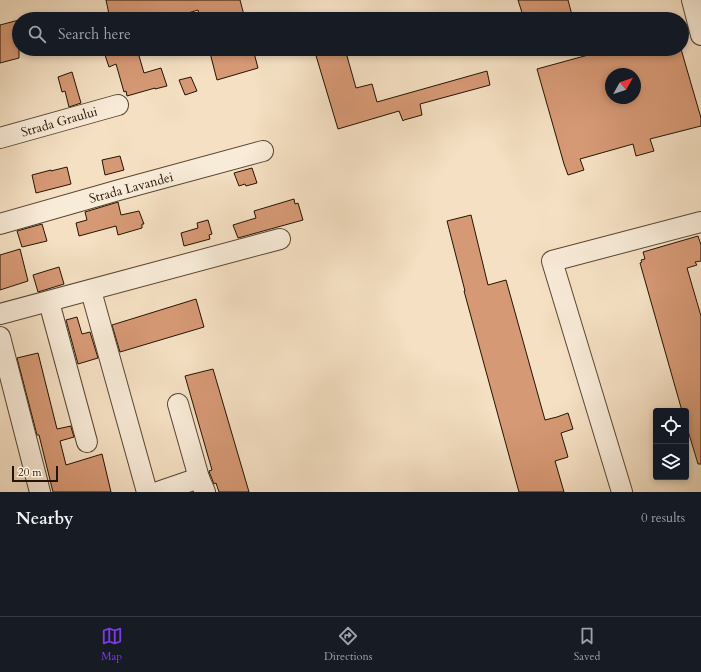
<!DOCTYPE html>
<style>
:root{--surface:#171b24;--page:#242831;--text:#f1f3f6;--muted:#9ea1a6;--line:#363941;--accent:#7c3aed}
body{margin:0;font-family:Cardo,serif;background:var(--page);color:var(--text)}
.controls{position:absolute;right:12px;bottom:12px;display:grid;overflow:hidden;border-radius:4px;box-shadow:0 2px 6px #0003}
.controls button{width:36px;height:36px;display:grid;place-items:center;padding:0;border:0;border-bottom:1px solid var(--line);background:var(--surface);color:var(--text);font:20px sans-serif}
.compass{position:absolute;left:605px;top:68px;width:36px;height:36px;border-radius:50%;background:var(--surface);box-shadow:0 2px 6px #0003;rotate:50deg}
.scale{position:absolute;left:12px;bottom:10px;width:46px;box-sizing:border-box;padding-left:4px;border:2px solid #231300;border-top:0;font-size:11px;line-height:14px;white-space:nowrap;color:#231300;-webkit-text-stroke:3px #f8ebd8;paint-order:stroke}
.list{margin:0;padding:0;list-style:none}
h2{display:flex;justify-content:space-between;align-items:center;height:52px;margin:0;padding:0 16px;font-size:17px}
h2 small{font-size:13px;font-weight:400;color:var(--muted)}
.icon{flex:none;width:22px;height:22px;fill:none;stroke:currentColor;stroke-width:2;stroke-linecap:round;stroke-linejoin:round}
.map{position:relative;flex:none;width:701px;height:492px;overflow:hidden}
.search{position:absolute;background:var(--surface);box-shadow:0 2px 6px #0003;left:12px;right:12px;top:12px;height:44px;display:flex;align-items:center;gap:10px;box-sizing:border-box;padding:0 14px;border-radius:22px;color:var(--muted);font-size:15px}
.sheet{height:124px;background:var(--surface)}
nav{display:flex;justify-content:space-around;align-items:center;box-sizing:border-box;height:56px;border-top:1px solid var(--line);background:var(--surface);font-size:11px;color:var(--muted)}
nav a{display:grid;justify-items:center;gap:2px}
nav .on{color:var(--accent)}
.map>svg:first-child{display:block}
</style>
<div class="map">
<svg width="701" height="492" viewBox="0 0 701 492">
<rect width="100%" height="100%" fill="#f5e0c3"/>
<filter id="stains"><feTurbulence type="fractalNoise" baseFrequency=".005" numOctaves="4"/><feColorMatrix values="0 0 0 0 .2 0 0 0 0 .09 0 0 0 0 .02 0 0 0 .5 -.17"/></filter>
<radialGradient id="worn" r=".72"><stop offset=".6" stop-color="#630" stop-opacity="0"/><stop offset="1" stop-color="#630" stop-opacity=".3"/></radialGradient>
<!-- building -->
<g fill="#d69975" stroke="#231300" fill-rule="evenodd">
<path d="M106,0H240L245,19H200L198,10L168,19H110Z"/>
<path d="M518,0H568L573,19H552L551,16L540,19H524Z"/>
<path d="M19,20V58L0,63V25Z"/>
<path d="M122,49H137L144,73L161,68L167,86L155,89V88L127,96L126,91L124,92L116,64L109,67L105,55Z"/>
<path d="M209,49H253L258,68L217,80Z"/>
<path d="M314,49H345L356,88L372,84L377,102L487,71L490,85L420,104L422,115L404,120L403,121L399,111L338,129Z"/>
<path d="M610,49H681L701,118V126L650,139L654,151L636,156L633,144L580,159L584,170L568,175L564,164L537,69ZM611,74H635V98H611Z"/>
<path d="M72,72L81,103L69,107L65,91L62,92L58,77Z"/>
<path d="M191,77L197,91L185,95L179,80Z"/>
<path d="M120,156L124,170L105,175L102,160Z"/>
<path d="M67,167L71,184L36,193L32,175L51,170V171Z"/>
<path d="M252,168L257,183L246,186L245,184L239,186L234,173Z"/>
<path d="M294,199L295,204L298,203L303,220L238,238L233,225L256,218L254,211Z"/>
<path d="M118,202L121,215L139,211L144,224H142V228L118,235L116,226L79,236L76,223L87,220L85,212Z"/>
<path d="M471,215L488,285L506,280L545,420L557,417L568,413L573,429L561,433L568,457L555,461L564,492H519L464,291H465L447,221Z"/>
<path d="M208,220L212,234L209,235L210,239L184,246L181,233L198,228L197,223Z"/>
<path d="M42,224L47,241L22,247L17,231Z"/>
<path d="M698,236L701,245V261L695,262L697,265L687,268L701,316V464H698L686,424V411H682L640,263L642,262L641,260L645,259L643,252Z"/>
<path d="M20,249L28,281L0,290V255Z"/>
<path d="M59,267L64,284L38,292L33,275Z"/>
<path d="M196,299L204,327L120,352L112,325Z"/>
<path d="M77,317L82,334L90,332L98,358L78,364L66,320Z"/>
<path d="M38,353L57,429L71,426V427L74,437L60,441L66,465L102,454L111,492H53L39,435H37L17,358Z"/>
<path d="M213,369L249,492H219L216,483L214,484L210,474L209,471L212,470L185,376Z"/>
</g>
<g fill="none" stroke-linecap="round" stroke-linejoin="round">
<!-- minor casing -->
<g stroke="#584631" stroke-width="22">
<g id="minor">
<path d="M692,0L701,35"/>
<path d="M0,138L118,105"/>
<path d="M0,224L119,190L263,151"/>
<path d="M91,291L147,492"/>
<path d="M49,302L87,442"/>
<path d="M0,314L280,239"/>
<path d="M0,337L40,492"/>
<path d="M178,404L199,478L205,492"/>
<path d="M158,492L199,478"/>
<path d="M622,492L552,261L701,222"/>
</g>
</g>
<!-- minor -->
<use href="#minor" stroke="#f8ebd8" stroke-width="20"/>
</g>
<g text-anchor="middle" stroke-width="3" stroke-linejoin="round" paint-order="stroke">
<!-- street labels -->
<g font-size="13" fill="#231300" stroke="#f8ebd8">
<text transform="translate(59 121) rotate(-16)" y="5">Strada Graului</text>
<text transform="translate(131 187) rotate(-15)" y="5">Strada Lavandei</text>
</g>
</g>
<rect width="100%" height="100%" filter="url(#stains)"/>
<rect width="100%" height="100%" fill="url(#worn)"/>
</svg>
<div class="controls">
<button><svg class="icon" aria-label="locate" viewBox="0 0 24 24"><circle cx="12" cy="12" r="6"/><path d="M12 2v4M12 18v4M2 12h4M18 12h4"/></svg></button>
<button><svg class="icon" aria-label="layers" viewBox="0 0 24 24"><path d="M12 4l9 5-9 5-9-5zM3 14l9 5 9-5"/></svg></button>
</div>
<svg class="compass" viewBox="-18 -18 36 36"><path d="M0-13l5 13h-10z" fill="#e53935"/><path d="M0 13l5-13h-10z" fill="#9ea1a6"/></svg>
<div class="scale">20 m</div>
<div class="search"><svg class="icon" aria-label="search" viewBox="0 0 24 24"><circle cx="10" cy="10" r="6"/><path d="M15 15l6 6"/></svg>Search here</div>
</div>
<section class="sheet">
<h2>Nearby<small>0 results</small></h2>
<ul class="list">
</ul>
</section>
<nav>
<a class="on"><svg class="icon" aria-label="map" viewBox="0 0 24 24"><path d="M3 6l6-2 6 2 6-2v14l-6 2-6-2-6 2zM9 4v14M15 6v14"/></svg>Map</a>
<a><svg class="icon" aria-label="directions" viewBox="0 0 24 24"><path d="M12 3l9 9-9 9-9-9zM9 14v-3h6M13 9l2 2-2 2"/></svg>Directions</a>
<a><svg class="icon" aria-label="saved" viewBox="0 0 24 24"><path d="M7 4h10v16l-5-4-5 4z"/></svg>Saved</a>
</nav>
